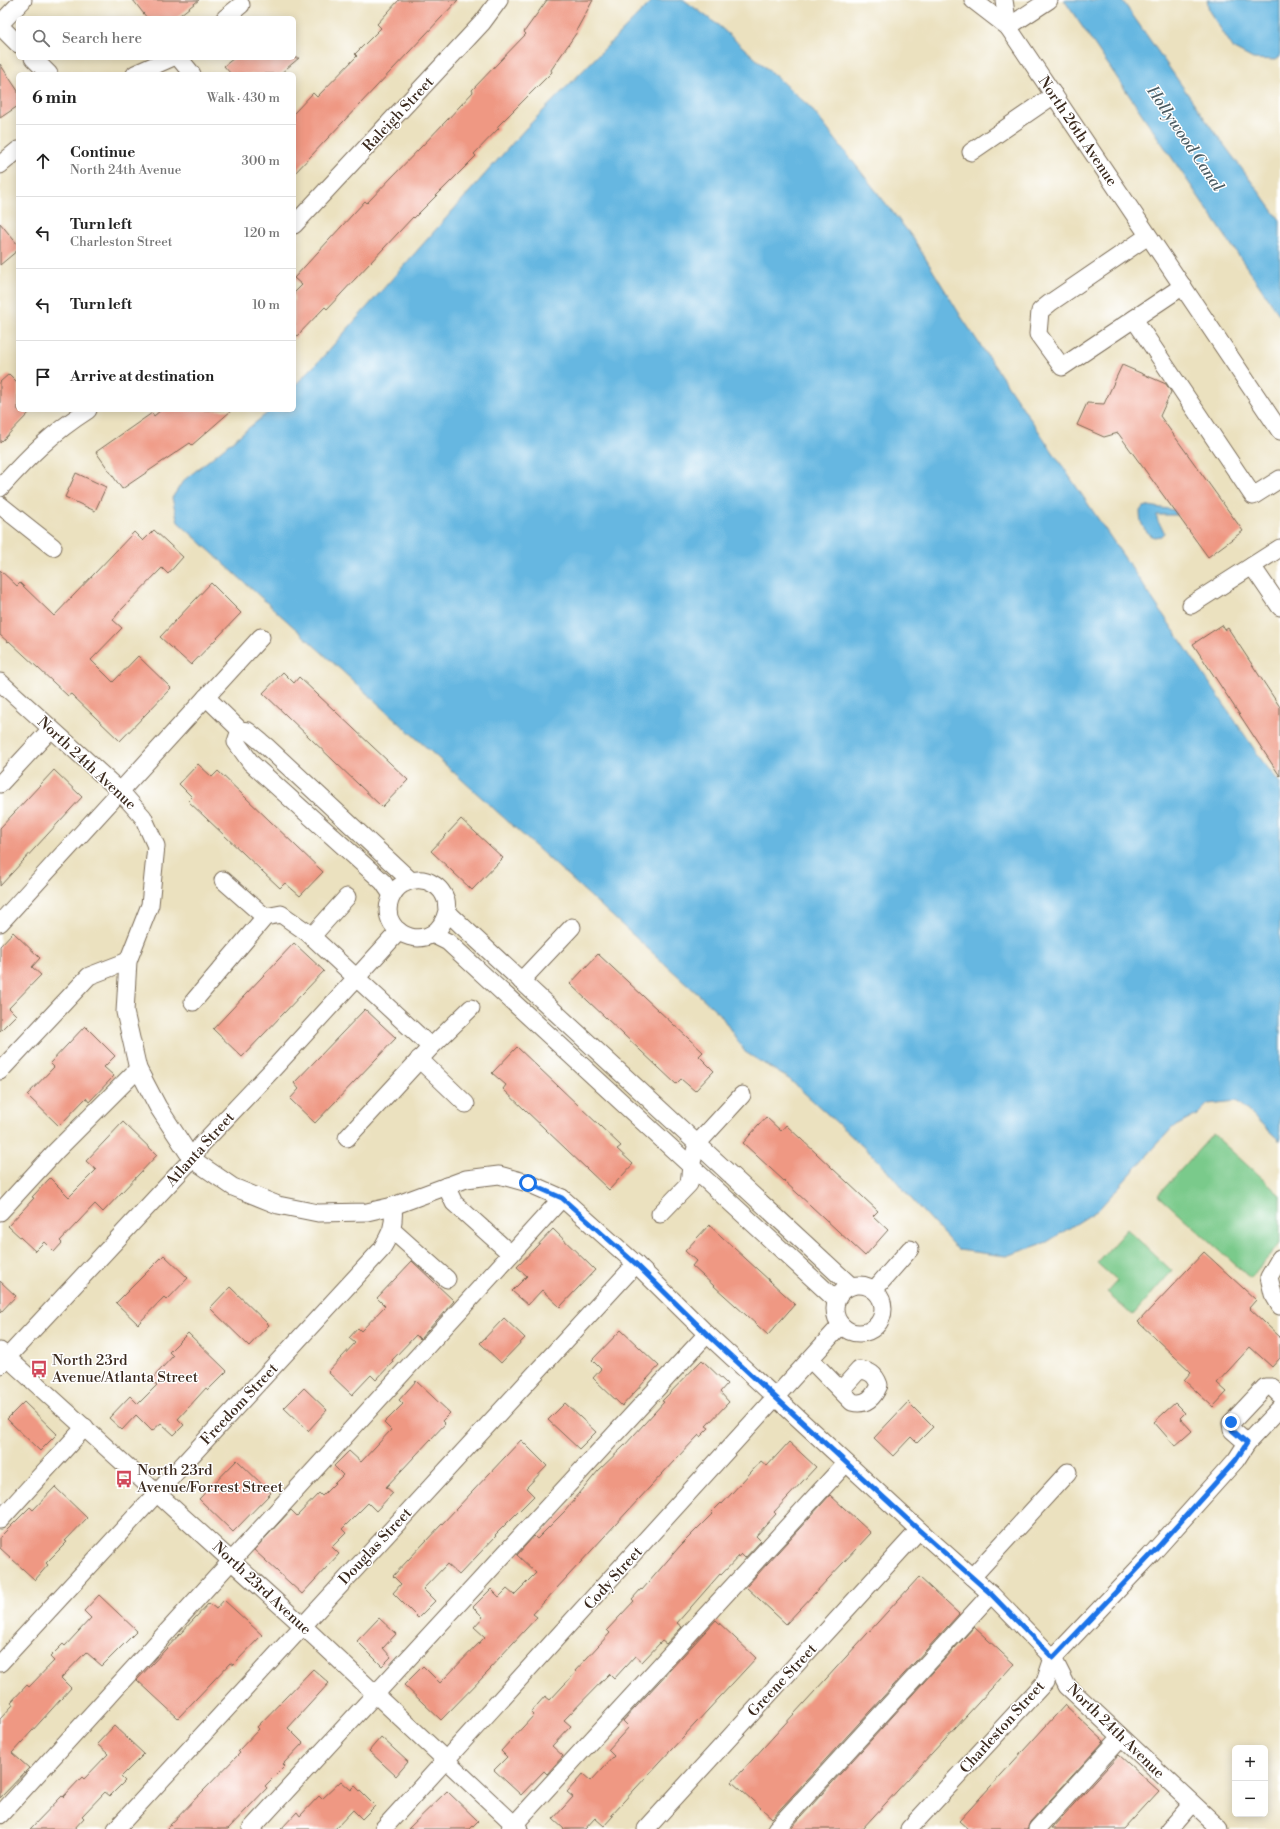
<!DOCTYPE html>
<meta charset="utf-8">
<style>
:root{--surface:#fff;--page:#f6f6f6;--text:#222;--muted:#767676;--line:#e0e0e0}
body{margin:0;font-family:"Libre Bodoni",serif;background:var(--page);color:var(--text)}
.controls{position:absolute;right:12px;bottom:12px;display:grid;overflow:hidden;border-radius:6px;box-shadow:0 2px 10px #0003}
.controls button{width:36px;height:36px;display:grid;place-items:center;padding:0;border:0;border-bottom:1px solid var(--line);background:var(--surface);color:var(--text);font:20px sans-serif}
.stop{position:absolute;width:12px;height:12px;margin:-9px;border:3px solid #1a73e8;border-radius:50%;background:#fff}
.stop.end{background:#1a73e8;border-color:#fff;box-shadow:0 1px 4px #0008}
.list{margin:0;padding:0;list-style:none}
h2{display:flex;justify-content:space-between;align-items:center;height:52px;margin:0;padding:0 16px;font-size:17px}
h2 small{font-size:13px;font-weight:400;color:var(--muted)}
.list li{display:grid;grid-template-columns:26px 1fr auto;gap:12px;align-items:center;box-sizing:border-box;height:72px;padding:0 16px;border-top:1px solid var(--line)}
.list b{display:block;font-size:15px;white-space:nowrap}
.list p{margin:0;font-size:13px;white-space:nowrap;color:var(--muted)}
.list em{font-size:13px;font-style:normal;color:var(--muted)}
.icon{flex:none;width:22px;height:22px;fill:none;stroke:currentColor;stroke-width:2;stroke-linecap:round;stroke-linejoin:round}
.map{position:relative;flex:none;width:1280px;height:1829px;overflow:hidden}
.search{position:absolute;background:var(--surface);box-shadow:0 2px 10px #0003;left:16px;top:16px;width:280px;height:44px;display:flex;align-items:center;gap:10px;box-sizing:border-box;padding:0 14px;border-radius:6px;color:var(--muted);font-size:15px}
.panel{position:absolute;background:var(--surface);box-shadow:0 2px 10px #0003;left:16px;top:72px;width:280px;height:340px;border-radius:6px}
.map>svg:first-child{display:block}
</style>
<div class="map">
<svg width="1280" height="1829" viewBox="0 0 1280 1829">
<rect width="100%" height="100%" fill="#fff"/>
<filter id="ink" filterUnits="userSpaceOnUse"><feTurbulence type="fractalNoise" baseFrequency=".025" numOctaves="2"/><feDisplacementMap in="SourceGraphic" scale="8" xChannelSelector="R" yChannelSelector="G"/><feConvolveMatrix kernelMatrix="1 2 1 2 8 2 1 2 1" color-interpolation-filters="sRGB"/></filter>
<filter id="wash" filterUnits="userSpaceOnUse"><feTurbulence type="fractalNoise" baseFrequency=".012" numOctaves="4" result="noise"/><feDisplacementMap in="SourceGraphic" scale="16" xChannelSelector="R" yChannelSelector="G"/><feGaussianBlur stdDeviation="0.9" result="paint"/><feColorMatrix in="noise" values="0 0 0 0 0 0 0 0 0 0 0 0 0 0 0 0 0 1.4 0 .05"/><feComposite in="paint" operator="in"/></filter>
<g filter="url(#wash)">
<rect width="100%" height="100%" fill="#ebe1bf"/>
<!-- green -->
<g fill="#7aca8b" stroke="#5a7a54">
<path d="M1213,1134L1280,1195V1244L1250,1278L1158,1195Z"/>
<path d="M1127,1229L1172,1271L1133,1315L1107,1292L1117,1281L1097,1263Z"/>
</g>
<!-- water -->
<g fill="#66b7e1" stroke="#507080">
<path d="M653,0H684L718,25L810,107L913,238L962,318L1263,762L1280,783V1141L1237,1101L1208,1104L1197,1115L1172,1128L1098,1210L1047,1242L1006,1256L958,1250L914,1202L882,1164L789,1079L745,1052L720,1014L178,522L172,498L183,481L271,410H294V386L320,360L526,128Z"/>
<path d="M1064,0H1122L1210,126L1280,220V316Z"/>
<path d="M1207,0H1280V57L1276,60L1253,59L1234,49L1209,11Z"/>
<path d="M1149,506L1174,510L1177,515H1157C1156,524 1163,525 1164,533L1161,536L1154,537C1143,531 1140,523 1140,511L1143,507Z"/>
</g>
<g id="blocks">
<!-- building -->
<g fill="#ef9883">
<path d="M133,0H199L176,18H147Z"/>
<path d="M399,0H458L294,174V113L313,93L317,97L357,56L355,54L381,28L377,24Z"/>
<path d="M547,0H593L576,31L577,32L551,70L552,72L497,127L499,128L474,154L476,156L414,218L413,217L327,309L325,307L294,339V293L302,285L294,278L365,201L367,203L447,120L473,92L472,90L526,34L524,32Z"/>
<path d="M234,58H299L280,74H231L224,66Z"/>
<path d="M0,64L18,91V106L0,118Z"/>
<path d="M0,223L18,245V250L0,265Z"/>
<path d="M1122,365L1166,384L1171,392L1160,416L1243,531L1208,557L1118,433L1104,437L1077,425L1087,403L1104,404Z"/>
<path d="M9,374L18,383V410H32L0,443V382Z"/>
<path d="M161,410H232L192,445L190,443L122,489L96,452L152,413L154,416Z"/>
<path d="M76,473L106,487L95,511L65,497Z"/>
<path d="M154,530L183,557L168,574L162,568L120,611L113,620L122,628L91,660L113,682L138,656L171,688L120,741L71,694L68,696L9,641L8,642L0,635V570L17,586L20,583L54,616L134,532L143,541Z"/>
<path d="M211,583L241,613L191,665L160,637Z"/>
<path d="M1222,625L1225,630L1228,628L1280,707V776L1193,644Z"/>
<path d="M283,672L294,683L299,677L408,780L382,807L263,693Z"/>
<path d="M198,764L212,777L218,771L323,872L300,896L285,883L280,888L188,801L192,797L179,784Z"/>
<path d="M54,770L82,797L0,886V828Z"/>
<path d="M461,819L503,858L472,890L431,851Z"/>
<path d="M13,932L40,958L32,967L41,975L9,1008L16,1015L0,1031V946Z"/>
<path d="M294,943L324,971L242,1057L213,1029Z"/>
<path d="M598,954L703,1052L699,1056L714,1071L695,1091L681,1079L676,1084L570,984Z"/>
<path d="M365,1009L396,1038L315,1123L290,1099L299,1089L294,1083Z"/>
<path d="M85,1026L115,1056L104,1067L114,1076L89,1102L86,1098L59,1126L27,1095L54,1067L50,1063Z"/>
<path d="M517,1047L621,1146L617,1149L633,1164L609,1190L503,1089L506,1085L492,1073Z"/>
<path d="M766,1117L781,1131L786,1125L878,1211L873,1216L888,1230L865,1256L743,1143Z"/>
<path d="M123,1122L157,1155L103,1212L95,1204L60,1241L62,1243L54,1252L44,1242L35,1251L8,1226L34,1198L32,1197L50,1178L69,1197L96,1170L86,1161Z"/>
<path d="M709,1225L795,1304L768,1335L692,1266L696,1261L685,1251Z"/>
<path d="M553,1229L595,1270L560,1307L542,1290L528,1305L512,1291L527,1276L517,1267Z"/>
<path d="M1204,1252L1256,1300L1249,1308L1280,1337V1358L1272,1367L1250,1347L1217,1383L1227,1392L1213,1407L1184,1380L1191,1372L1138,1322Z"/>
<path d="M164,1255L188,1278L167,1300L164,1297L138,1324L116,1303Z"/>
<path d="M412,1261L454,1301L420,1339L416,1335L392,1360L393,1362L376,1380L371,1375L352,1395L328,1372L355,1343L349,1338L358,1328L361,1331L385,1306L377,1298Z"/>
<path d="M0,1281L16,1296L0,1313Z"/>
<path d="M230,1287L269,1325L249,1346L210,1308Z"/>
<path d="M504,1318L525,1338L501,1363L480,1343Z"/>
<path d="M621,1330L659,1366L622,1406L593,1378L601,1369L592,1360Z"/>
<path d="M188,1333L227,1371L208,1390L206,1388L178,1419L184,1425L174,1435L161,1423L152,1431L136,1415L122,1430L109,1418L130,1396L138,1404L157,1385L151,1380L173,1356L169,1352Z"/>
<path d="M702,1360L727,1384L720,1392L729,1402L706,1426L709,1428L700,1437L699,1435L674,1461L533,1614L537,1617L489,1669L490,1670L441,1720L404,1685L423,1666L440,1683L485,1637L474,1627L483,1617L473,1607L491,1589L499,1597L507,1589L514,1595L536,1573L517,1555L534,1536L537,1539L565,1511L598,1471L624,1446L664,1402L662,1401Z"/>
<path d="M416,1381L450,1413L442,1421L445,1424L386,1487L393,1493L376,1511L368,1503L342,1529L346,1533L332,1547L339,1554L302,1594L254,1550L291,1510L297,1516L319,1493L322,1496L343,1475L334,1466L349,1451L361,1462L391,1430L384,1423L403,1404L399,1400Z"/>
<path d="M304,1388L327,1410L308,1431L284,1408Z"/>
<path d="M24,1402L57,1434L40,1451L7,1419Z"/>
<path d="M908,1402L933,1427L917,1443L911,1437L893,1456L874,1438Z"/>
<path d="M565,1403L596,1432L579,1449L548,1420Z"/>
<path d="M1175,1403L1185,1413L1180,1418L1192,1431L1175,1446L1154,1422Z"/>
<path d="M521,1440L547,1466L526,1488L534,1496L495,1535L496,1536L459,1575L447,1564L423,1589L435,1601L418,1618L393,1593L401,1584L393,1576Z"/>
<path d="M789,1442L816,1467L774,1512L776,1514L756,1536L761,1541L745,1558L741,1554L721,1575L720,1574L677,1623L682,1627L666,1644L662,1641L642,1662L635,1656L614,1679L609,1674L564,1720L571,1726L552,1746L563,1756L547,1774L544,1771L521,1795L494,1770L507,1757L501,1751L534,1715L531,1712L545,1696L550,1700L576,1672L575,1671L610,1633L607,1630L634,1601L632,1599L641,1589L642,1590L680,1546L712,1514L711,1513L721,1503L722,1504L761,1461L767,1466Z"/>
<path d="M237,1460L271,1493L233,1532L199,1499Z"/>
<path d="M55,1487L87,1518L65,1541L67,1542L46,1563L48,1565L35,1580L0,1548V1537L30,1507L33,1510Z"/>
<path d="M830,1495L871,1533L786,1624L746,1587Z"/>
<path d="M919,1577L959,1614L772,1818L732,1782Z"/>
<path d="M99,1595L137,1631L102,1666L86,1652L61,1678L71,1688L12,1753L29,1768L0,1798V1719L13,1705L11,1702L27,1685L29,1687L54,1661L50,1657L63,1644L65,1646L91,1618L84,1611Z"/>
<path d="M224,1600L262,1635L233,1665L230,1663L178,1718L137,1680L209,1603L216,1609Z"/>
<path d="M379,1618L396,1634L383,1648L391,1657L382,1666L357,1641Z"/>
<path d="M716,1620L756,1658L611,1815L613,1816L604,1826L595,1818L585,1829H564L553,1819L573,1797L567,1792L583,1774L591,1781L614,1756L608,1750L629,1727L623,1721Z"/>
<path d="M974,1627L1014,1664L862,1829H790Z"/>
<path d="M313,1669L329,1683L288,1728L303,1743L283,1764L285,1766L265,1786L267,1788L228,1829H166L240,1753L238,1751L259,1729L257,1727Z"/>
<path d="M1065,1705L1104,1741L1030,1822L1027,1829H968L959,1821Z"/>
<path d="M114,1726L144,1754L121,1777L125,1781L110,1796L105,1792L82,1816L84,1818L74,1829H30L62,1796L63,1797L82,1777L84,1779L108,1754L97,1744Z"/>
<path d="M381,1737L408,1762L396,1776L369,1751Z"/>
<path d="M1119,1755L1159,1791L1124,1829H1051Z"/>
<path d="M341,1781L351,1790L355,1786L375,1806L362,1819L353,1810L335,1829H281L297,1812L300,1816L319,1796L322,1799Z"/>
<path d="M447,1791L478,1821L470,1829H408Z"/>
</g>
</g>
</g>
<g filter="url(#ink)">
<use href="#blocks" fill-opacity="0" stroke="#796a56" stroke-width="1"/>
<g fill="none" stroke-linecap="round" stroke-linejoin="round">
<!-- minor casing -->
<g stroke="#796a56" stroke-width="19">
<g id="minor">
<path d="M973,0L1008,27L1280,431"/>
<path d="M1004,0L1008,27"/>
<path d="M225,18L241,5"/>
<path d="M0,24L23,0"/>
<path d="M0,26L18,44"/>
<path d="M1008,27L1049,0"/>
<path d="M33,58L49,74"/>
<path d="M179,58L192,74"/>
<path d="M135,74L171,58"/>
<path d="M971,152L1054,95"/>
<path d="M0,165L18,150"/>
<path d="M294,225L482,23L499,0"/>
<path d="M1148,236L1050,303L1040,311L1038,334L1062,367L1183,286"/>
<path d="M1134,319L1253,496L1280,479"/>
<path d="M0,488C29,456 52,433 88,410"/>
<path d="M0,505L53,547"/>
<path d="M1252,566L1280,607"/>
<path d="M1191,605L1280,548"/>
<path d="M0,682L120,791L143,817L156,846L150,905L128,961L125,1012L138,1069L158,1107L192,1159L233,1187L278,1205L318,1213L367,1212L393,1206L466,1179L499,1175L528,1183L562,1198L636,1264L707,1334L919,1530L991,1594L1053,1658L1067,1686L1220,1829"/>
<path d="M206,697L240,730L248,731L266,746L410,880"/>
<path d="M240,730L236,742L251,763L383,882L392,895"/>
<path d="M0,784L51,729"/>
<path d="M223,880L265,917"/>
<path d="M447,911C436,958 377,936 390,900C393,893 397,887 403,884C412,879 424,878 433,884C439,887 444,894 446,900C447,904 446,909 448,912C452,917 457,921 461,925L851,1286"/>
<path d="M0,923L261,637"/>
<path d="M432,934L448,942L836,1300"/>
<path d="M312,936L347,897"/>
<path d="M521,981L572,927"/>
<path d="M193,1002L265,917L281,914L308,933L431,1047L347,1138"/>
<path d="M431,1047L471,1008"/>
<path d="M419,1059L466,1104"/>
<path d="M0,1071L89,976L128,961"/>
<path d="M446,1186L454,1203L511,1254"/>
<path d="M0,1212L55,1152L138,1069"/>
<path d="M660,1214L689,1184L691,1166L697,1144L742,1095"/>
<path d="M392,1230L447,1279"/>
<path d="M1280,1258L1269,1277L1273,1294L1280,1306"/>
<circle cx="859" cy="1309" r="24"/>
<path d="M874,1290L910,1249"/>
<path d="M0,1351L302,1625L519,1829"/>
<path d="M811,1360L852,1402C866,1406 874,1397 879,1385C875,1374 870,1371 859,1370L841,1390"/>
<path d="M0,1365L192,1159L201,1145L274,1068L399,931"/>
<path d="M1247,1443L1232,1430L1231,1423L1265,1387H1272L1280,1395"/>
<path d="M0,1520L85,1427"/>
<path d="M972,1577L1068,1472"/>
<path d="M0,1663L381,1250C391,1233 395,1226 393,1206"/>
<path d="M0,1815L562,1198"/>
<path d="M116,1829L636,1264"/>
<path d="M251,1829L707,1334"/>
<path d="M383,1829L841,1325"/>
<path d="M510,1829L846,1463"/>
<path d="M646,1829L919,1530"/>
<path d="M776,1829L991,1594"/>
<path d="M909,1829L1045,1682L1053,1658L1150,1556L1236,1460L1247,1443L1280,1408"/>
<path d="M1037,1829L1121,1737"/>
<path d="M1170,1829L1192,1804"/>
</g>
</g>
<!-- minor -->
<use href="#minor" stroke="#fff" stroke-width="17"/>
</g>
</g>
<g fill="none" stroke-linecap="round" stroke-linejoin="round" filter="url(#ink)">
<!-- route -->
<path stroke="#1a73e8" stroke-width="5" d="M528,1183L562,1198L636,1264L707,1334L919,1530L991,1594L1053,1658L1150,1556L1236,1460L1247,1443L1232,1430L1231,1422"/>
</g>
<!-- icons -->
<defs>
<g id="bus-bare" transform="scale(1.38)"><path d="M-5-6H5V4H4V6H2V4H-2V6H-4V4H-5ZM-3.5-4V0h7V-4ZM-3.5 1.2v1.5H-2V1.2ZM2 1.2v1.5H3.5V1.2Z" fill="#d1495b" stroke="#fff" stroke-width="2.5" paint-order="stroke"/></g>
</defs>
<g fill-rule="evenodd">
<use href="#bus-bare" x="39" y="1369"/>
<use href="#bus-bare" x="124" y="1479"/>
</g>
<g text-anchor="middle" stroke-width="3" stroke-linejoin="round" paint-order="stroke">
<!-- street labels -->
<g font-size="15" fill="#3b2a1e" stroke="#fff">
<text transform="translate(398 114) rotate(-47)" y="5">Raleigh Street</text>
<text transform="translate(1078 131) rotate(56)" y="5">North 26th Avenue</text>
<text transform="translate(87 763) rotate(43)" y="5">North 24th Avenue</text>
<text transform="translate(200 1149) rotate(-48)" y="5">Atlanta Street</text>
<text transform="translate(239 1404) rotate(-47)" y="5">Freedom Street</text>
<text transform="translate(375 1546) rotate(-47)" y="5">Douglas Street</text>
<text transform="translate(613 1578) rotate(-48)" y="5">Cody Street</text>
<text transform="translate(262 1588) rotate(43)" y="5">North 23rd Avenue</text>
<text transform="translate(782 1680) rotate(-47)" y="5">Greene Street</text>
<text transform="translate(1002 1727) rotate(-48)" y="5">Charleston Street</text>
<text transform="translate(1116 1731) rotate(44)" y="5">North 24th Avenue</text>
</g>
<!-- poi labels -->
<g font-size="15" fill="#3b2a1e" stroke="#fff" text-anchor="start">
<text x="52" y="1365">North 23rd<tspan x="52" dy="17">Avenue/Atlanta Street</tspan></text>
<text x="137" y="1475">North 23rd<tspan x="137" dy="17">Avenue/Forrest Street</tspan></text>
</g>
<!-- water labels -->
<g font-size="16" font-style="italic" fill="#4a5b62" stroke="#fff">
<text transform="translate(1186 138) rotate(56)" y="6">Hollywood Canal</text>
</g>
</g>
</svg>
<div class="controls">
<button>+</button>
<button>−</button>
</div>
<div class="stop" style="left:528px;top:1183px"></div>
<div class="stop end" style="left:1231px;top:1422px"></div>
<div class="search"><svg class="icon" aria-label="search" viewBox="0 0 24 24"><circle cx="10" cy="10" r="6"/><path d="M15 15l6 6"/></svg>Search here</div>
<section class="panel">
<h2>6 min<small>Walk · 430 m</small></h2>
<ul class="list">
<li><svg class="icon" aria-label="ahead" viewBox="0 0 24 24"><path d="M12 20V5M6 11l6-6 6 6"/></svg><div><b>Continue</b><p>North 24th Avenue</p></div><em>300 m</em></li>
<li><svg class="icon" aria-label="left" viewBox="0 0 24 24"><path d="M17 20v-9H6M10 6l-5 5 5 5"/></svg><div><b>Turn left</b><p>Charleston Street</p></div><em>120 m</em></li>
<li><svg class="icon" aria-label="left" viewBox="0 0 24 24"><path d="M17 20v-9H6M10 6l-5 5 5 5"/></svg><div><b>Turn left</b></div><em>10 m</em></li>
<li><svg class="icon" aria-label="arrive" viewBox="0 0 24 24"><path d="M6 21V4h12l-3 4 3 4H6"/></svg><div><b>Arrive at destination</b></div></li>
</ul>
</section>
</div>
